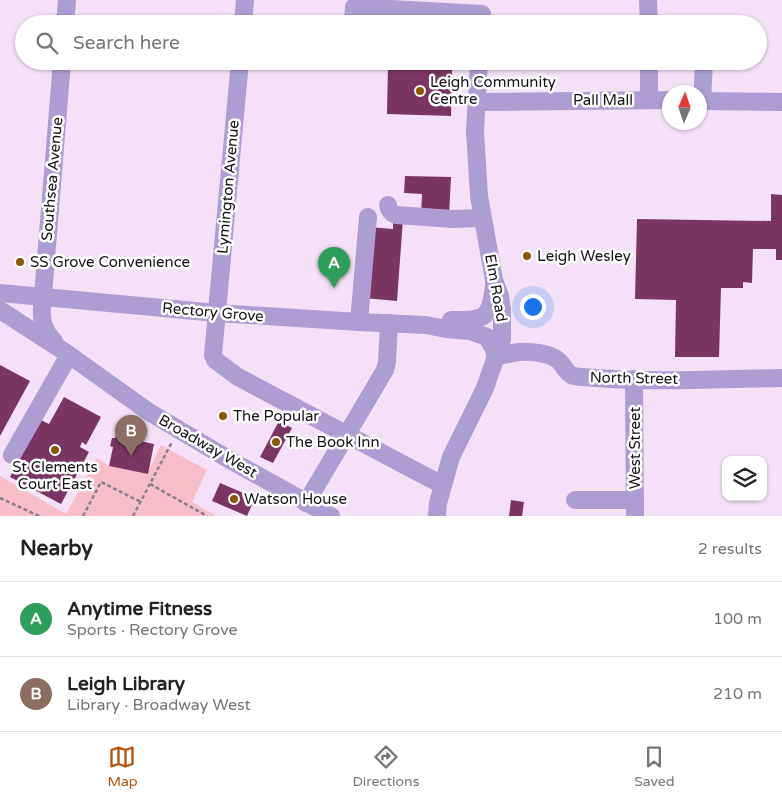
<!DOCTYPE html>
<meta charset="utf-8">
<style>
:root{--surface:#fff;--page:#f2f2f2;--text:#222;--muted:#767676;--line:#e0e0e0;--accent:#b45309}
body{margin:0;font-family:"Varela Round",sans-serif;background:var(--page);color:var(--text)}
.controls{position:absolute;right:15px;bottom:15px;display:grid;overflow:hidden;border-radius:10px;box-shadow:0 1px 4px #0004}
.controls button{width:45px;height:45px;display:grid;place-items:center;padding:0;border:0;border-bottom:1px solid var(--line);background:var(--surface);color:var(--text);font:25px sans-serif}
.compass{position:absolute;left:662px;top:85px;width:45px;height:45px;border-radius:50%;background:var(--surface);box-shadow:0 1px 4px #0004;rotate:2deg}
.you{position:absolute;left:532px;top:306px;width:18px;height:18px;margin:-12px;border:4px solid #fff;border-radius:50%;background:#1a73e8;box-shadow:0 0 0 8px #1a73e833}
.badge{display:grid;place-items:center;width:32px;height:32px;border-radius:50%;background:var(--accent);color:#fff;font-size:16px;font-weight:700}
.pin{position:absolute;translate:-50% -41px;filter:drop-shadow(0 1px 2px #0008)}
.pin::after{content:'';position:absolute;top:26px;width:18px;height:15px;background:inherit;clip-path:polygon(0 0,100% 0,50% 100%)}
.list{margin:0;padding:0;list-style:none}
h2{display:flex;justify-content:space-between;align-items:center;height:65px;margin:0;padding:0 20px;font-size:21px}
h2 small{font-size:16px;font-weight:400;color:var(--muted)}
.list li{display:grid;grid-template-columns:32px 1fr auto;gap:15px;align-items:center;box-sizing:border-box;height:75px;padding:0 20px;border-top:1px solid var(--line)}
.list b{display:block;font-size:19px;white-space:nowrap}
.list p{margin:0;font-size:16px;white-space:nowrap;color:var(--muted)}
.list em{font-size:16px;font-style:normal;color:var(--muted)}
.icon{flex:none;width:28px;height:28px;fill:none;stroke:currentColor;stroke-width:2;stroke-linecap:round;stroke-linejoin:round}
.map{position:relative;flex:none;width:782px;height:516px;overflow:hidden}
.search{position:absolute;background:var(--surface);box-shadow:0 1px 4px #0004;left:15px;right:15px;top:15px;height:55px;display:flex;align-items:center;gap:12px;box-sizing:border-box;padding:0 18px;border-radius:28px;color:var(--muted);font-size:19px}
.sheet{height:215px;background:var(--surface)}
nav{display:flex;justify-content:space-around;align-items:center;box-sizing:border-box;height:70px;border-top:1px solid var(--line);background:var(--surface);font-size:14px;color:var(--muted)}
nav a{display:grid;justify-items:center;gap:2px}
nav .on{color:var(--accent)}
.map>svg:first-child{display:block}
</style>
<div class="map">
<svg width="782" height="516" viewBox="0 0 782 516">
<rect width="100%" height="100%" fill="#f4e1f7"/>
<!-- green -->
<path fill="#f7bdc9" d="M161,445L207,470L192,502L216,516H0V476L66,514L97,458L109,466L147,474Z"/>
<!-- building -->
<g fill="#7b3562">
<path d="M436,15L458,16V24H411L412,19L435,20Z"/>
<path d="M388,66L452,67L451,116L387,114Z"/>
<path d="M405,176L451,177L449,216L421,215L422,194L404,193Z"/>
<path d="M771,194L782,195V260H776V249H753L752,283L743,282V288H721L719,357H675L676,300L635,299L637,219L771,221Z"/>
<path d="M393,218L403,219L397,301L364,298L369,227L393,229Z"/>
<path d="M0,365L30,381L0,436Z"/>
<path d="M64,397L101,417L86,445L82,442L80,447L89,452L61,504L10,477L41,420L49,424Z"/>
<path d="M279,421L292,428L273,463L260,457Z"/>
<path d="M116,436L154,444L148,474L109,466L113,447L110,446L112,438H115Z"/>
<path d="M220,483L255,498L247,516L212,501Z"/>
<path d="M511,500L524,502L522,516H509Z"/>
</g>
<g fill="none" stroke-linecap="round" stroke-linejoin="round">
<!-- path -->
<g stroke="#8a7d8c" stroke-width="2.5" stroke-dasharray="4 2.5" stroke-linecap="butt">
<path d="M150,484L207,516"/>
<path d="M0,498L39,516"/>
<path d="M83,516L101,482L141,502"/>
<path d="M133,516L172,442"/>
</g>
<!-- minor -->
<g stroke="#ae9dd2" stroke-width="18">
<path d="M648,0L649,24"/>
<path d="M65,24L67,0"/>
<path d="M243,24L245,0"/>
<path d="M353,24L354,7L482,14"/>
<path d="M240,61L213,355L215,360L238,377L429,478L442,484"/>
<path d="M649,61V100"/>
<path d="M700,101L782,102"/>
<path d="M702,101L704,61"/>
<path d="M476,102L670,100"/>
<path d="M388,205C389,211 391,213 396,215L453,219L482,218"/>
<path d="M0,293L217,313L359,322L426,325L446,329L470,331L487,337L493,347L496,357"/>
<path d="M0,310L65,352L149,412L230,460L331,516"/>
<path d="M451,320C485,320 490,320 494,285"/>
<path d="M359,322L368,217"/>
<path d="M54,341C44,331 41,321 42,308L62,61"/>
<path d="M496,357C503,355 511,353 519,352C529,351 551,353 559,361C569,371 565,376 582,377C648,383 716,379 782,378"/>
<path d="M634,379L635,516"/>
<path d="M12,455L69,355"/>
<path d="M575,500H635"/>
<path d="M306,503L385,370L387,362L389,323"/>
<path d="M437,516L438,503L451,457L485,388L502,339V310L500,296L494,280L479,196L475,131L479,61"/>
</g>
</g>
<!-- markers -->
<g fill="#8b5903" stroke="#fff" stroke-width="2">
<circle cx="420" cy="91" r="5"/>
<circle cx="527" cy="256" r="5"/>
<circle cx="20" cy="262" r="5"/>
<circle cx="223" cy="416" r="5"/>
<circle cx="276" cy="442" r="5"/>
<circle cx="55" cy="450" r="5"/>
<circle cx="234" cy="499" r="5"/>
</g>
<g text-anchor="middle" stroke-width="5" stroke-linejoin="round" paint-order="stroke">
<!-- poi labels -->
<g font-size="15" fill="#161017" stroke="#fff" text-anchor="start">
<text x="430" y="87">Leigh Community<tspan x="430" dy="17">Centre</tspan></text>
<text x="537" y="261">Leigh Wesley</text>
<text x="30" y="267">SS Grove Convenience</text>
<text x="233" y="421">The Popular</text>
<text x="286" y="447">The Book Inn</text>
<text x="55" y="472" text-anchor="middle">St Clements<tspan x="55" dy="17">Court East</tspan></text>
<text x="244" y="504">Watson House</text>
</g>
<!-- street labels -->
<g font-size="15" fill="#161017" stroke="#fff">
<text x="603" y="105">Pall Mall</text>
<text transform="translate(52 179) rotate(-85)" y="5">Southsea Avenue</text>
<text transform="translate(228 187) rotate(-85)" y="5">Lymington Avenue</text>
<text transform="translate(496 288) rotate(80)" y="5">Elm Road</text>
<text transform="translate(213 312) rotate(5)" y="5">Rectory Grove</text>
<text transform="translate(634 378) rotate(1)" y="5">North Street</text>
<text transform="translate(208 446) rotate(30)" y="5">Broadway West</text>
<text transform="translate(635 448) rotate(-90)" y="5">West Street</text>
</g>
</g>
</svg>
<div class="controls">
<button><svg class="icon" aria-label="layers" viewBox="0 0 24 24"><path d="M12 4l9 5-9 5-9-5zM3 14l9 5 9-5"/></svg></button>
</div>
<svg class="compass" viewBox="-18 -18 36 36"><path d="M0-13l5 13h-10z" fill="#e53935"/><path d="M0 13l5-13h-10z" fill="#767676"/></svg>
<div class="you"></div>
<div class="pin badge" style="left:334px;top:288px;background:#2e9e5b">A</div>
<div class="pin badge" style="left:131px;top:456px;background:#8d6e63">B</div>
<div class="search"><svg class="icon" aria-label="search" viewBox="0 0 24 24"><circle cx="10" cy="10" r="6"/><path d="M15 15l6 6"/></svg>Search here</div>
</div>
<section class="sheet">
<h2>Nearby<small>2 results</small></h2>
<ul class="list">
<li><span class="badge" style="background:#2e9e5b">A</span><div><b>Anytime Fitness</b><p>Sports · Rectory Grove</p></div><em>100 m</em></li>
<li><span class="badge" style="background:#8d6e63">B</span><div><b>Leigh Library</b><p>Library · Broadway West</p></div><em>210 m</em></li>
</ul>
</section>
<nav>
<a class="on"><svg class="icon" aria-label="map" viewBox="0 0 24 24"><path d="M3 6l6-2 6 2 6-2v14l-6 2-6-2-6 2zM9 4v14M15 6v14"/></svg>Map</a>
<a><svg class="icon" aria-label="directions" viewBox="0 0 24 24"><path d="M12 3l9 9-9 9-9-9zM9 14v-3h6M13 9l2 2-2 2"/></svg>Directions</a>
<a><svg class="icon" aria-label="saved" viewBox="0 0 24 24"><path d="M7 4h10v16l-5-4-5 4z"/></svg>Saved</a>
</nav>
